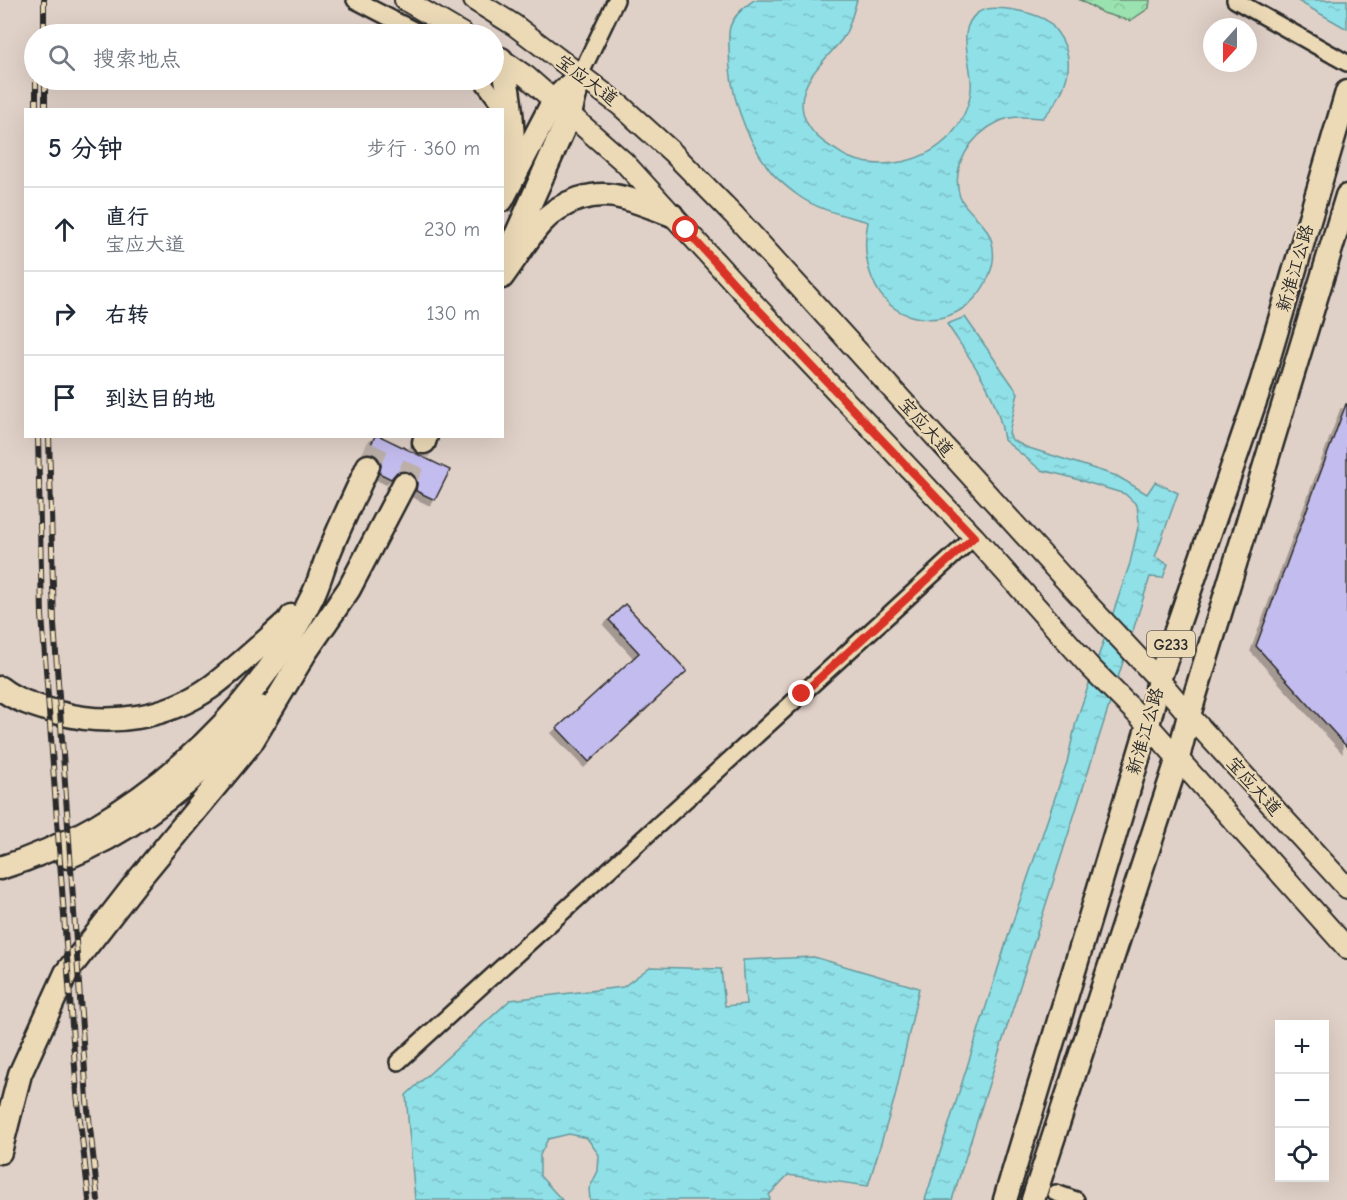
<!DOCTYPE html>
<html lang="zh">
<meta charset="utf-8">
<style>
:root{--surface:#fff;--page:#f6f6f7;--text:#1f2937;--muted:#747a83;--line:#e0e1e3}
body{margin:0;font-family:"Comic Neue","LXGW WenKai TC",sans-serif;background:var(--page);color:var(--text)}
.controls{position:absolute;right:18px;bottom:18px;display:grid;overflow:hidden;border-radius:0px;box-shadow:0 6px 24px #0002}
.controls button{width:54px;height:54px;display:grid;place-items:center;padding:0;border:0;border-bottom:2px solid var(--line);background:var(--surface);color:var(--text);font:30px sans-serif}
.compass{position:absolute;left:1203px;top:18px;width:54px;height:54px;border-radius:50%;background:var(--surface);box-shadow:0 6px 24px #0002;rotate:201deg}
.stop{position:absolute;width:18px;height:18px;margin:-14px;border:4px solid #d93025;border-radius:50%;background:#fff}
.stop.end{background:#d93025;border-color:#fff;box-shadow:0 2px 6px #0008}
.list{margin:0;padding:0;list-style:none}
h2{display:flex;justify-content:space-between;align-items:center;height:78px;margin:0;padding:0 24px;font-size:26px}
h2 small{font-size:20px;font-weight:400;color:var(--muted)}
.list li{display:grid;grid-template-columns:39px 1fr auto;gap:18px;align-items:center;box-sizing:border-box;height:84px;padding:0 24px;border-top:2px solid var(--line)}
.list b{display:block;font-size:22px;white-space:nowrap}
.list p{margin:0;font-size:20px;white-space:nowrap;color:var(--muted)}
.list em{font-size:20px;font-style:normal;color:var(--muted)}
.icon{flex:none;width:33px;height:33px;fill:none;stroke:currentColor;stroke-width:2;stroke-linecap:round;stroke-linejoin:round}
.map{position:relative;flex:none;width:1347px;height:1200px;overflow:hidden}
.search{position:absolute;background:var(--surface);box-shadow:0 6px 24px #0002;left:24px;top:24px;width:480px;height:66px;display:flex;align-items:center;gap:15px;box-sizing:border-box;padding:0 21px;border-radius:33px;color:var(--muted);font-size:22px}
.panel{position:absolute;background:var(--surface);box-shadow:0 6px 24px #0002;left:24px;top:108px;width:480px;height:330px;border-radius:0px}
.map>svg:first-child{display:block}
</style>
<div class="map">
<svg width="1347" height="1200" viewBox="0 0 1347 1200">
<defs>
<pattern id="forest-crowns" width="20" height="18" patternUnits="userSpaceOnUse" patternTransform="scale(1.5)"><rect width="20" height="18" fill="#9ae2b0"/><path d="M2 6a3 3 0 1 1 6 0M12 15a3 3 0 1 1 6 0" fill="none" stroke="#85c298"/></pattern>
<pattern id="water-ripples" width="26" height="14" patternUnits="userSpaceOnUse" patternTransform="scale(1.5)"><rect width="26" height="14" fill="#8fe0e7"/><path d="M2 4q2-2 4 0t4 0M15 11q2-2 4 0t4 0" fill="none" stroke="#7cc0c6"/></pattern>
<filter id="shadow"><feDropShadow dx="-5" dy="5" stdDeviation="0" flood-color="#0004"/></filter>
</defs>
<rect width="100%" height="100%" fill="#e0d1c8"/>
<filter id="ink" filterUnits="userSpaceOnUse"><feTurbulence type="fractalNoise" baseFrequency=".0167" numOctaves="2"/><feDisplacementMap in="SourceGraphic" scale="12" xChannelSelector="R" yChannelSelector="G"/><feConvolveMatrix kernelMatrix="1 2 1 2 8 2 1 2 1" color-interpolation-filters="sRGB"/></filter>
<g filter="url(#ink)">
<!-- forest -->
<path fill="url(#forest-crowns)" stroke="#62866e" stroke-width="1.5" d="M1080,0H1150L1149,8L1130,21L1103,13Z"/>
<!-- water -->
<g fill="url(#water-ripples)" stroke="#67989c" stroke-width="1.5">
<path d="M754,0H857C853,12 850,28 843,38C828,58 803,76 802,103C802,122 815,137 831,147C837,150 843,156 850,158C884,171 926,162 951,135C961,123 970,105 971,89C974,65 953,29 979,12C992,3 1030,12 1044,19C1049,21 1054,28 1057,32C1079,61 1066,94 1043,118C1028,117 1013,115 998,122C971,135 950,167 960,197C965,209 979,218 986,229C1005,259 984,299 955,313C943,319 929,320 915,317C873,308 860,259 868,222C843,215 817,210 796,194C787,187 775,178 769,169C744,135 729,92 729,50C729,42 728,35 730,27C734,15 744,7 754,0Z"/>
<path d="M1296,0H1347V29Z"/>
<path d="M965,317L1018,393L1009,433L1012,440L1026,447L1117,476L1147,494L1155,482L1178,493L1155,557L1168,564L1163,578L1150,577L952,1200H925L1012,924L1067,762L1076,722L1130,563L1139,523L1137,505L1125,494L1066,476L1041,470L1004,440C998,394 972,362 947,324Z"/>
<path d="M814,957L919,988L895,1097L868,1186L788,1175L769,1195L770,1200H590L589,1189L598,1171L599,1155L587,1138L569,1134L548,1139L540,1155V1176L562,1200H415L406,1095L510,1000L623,987L650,967L721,969L725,1006L746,1004L743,960Z"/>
</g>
<!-- building -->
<g fill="#c3bcee" stroke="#2b2b2b" stroke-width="1.5" filter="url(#shadow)">
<path d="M1346,404H1347V747L1256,646Z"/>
<path d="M375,436H380L450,470L435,500L416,491L417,484L416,477L410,472L403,471L397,472L391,479L379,473L381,465L379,459L374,454L367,453Z"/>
<path d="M625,604L687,671L589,762L557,728L639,653L609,620Z"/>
</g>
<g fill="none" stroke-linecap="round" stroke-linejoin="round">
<!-- highway-tunnel -->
<g stroke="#bcb0a9" stroke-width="22" stroke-dasharray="22 11" stroke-linecap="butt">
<path d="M368,466L383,436"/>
<path d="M404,484L424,442"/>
</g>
<!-- minor casing -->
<g stroke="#2b2b2b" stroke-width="20">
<g id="minor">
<path d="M355,0L421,34"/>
<path d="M1235,0L1347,63"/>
<path d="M580,75L616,0"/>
<path d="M482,80L510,118"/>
<path d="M398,1062L974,537"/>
<path d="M1056,1193L1076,1200"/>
</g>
</g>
<!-- major casing -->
<g stroke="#2b2b2b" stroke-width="24">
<g id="major">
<path d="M405,0L463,34"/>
<path d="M474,0L514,25L621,106L672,152L734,215L1068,583L1159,680L1189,715L1347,888"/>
<path d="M495,55L527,77L624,162L740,289L974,537L1091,668L1148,725L1347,948"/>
</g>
</g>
<!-- highway casing -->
<g stroke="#2b2b2b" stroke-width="27">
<g id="highway">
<path d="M501,59C512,96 514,134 513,173"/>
<path d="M502,200L554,100L580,75"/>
<path d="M509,251L570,114L580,75"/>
<path d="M502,277C515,260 526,240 540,224C561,201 594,189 624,198C640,202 656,209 672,215"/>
<path d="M424,442L426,436"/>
<path d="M0,688C16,701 39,707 59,713C111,727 167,718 211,687C238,667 263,643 288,621L291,616"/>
<path d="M68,857C128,833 182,791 227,746C239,734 249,720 260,707"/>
<path d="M0,868C129,830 256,716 313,595C320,581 323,566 329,553C341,523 355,495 368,466"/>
<path d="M0,1152L20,1074L66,973L139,879L251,743L305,653L349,589L404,484"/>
<path d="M1005,1200L1148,725L1159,680L1261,384L1347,92"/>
<path d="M1033,1200L1178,758L1189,715L1347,196"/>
</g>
</g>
<!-- minor -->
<use href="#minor" stroke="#ecdab7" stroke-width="15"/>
<!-- major -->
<use href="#major" stroke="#ecdab7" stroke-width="20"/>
<!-- highway -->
<use href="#highway" stroke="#ecdab7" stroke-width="22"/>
<!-- rail casing -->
<g stroke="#2b2b2b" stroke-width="6">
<g id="rail">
<path d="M44,0V34"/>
<path d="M45,80V110"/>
<path d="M36,110V80"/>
<path d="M38,436L42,615L77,1094L89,1200"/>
<path d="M49,436L54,624L87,1100L98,1200"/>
</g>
</g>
<!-- rail -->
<use href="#rail" stroke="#ecdab7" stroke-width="4" stroke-dasharray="11" stroke-linecap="butt"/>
</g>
</g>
<g fill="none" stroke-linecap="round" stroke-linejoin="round" filter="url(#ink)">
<!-- route -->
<path stroke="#d93025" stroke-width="8" d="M686,230L740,290L974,537L802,694"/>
</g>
<g text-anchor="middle" stroke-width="4.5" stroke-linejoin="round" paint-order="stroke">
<!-- shield labels -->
<rect fill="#ecdab7" stroke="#656055" stroke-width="1.5" x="1147" y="631" width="48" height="26" rx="4.5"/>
<g font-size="16" font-weight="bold" fill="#2b2b2b">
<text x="1171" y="650">G233</text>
</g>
<!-- street labels -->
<g font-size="18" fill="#2b2b2b" stroke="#ecdab7">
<text transform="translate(587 80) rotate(37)" y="6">宝应大道</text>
<text transform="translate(1295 268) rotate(-74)" y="6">新淮江公路</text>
<text transform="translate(926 427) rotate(48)" y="6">宝应大道</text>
<text transform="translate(1145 731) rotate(-74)" y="6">新淮江公路</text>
<text transform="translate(1254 786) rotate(48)" y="6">宝应大道</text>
</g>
</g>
</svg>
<div class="controls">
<button>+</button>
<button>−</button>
<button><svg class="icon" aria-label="locate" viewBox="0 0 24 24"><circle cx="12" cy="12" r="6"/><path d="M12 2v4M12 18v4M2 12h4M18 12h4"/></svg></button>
</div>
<svg class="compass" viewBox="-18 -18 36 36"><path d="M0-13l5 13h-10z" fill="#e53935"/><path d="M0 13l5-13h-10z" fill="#747a83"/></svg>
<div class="stop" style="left:686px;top:230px"></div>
<div class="stop end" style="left:802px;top:694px"></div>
<div class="search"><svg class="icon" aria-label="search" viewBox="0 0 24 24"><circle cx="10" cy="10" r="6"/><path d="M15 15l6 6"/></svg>搜索地点</div>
<section class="panel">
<h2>5 分钟<small>步行 · 360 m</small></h2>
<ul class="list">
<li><svg class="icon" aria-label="ahead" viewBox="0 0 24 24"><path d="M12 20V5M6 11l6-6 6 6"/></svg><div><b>直行</b><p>宝应大道</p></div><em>230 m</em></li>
<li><svg class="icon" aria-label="right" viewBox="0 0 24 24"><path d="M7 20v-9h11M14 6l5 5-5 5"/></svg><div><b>右转</b></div><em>130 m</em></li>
<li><svg class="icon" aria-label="arrive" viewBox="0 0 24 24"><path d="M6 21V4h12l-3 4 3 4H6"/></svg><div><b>到达目的地</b></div></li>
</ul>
</section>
</div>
